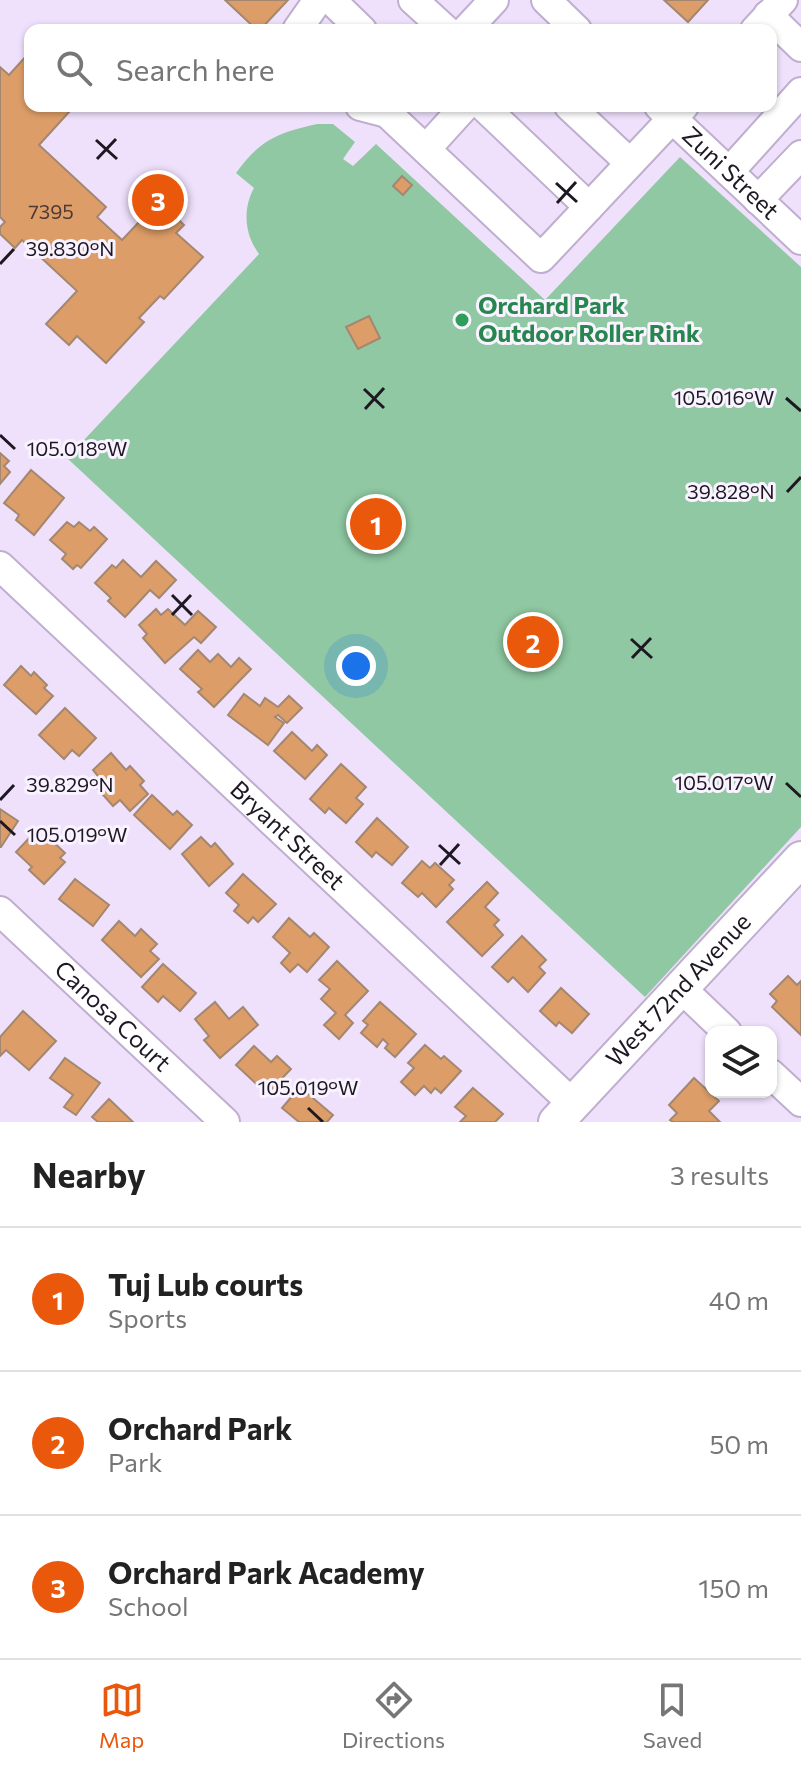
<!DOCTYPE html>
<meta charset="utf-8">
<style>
:root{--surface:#fff;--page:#f6f6f6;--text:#222;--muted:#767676;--line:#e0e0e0;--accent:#ea580c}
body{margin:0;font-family:Commissioner,sans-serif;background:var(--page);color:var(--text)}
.controls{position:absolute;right:24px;bottom:24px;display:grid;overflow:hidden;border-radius:16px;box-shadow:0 2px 6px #0004}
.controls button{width:72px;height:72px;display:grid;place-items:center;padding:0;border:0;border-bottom:2px solid var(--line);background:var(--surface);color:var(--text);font:40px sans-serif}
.you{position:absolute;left:356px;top:666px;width:28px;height:28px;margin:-20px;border:6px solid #fff;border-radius:50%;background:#1a73e8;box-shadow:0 0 0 12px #1a73e833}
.badge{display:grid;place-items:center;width:52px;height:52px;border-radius:50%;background:var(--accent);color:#fff;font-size:26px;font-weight:700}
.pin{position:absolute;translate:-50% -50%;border:4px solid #fff;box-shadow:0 2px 8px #0006}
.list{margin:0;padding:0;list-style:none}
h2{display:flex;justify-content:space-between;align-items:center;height:104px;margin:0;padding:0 32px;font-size:34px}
h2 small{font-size:26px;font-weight:400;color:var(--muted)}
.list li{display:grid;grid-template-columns:52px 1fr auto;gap:24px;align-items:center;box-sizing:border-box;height:144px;padding:0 32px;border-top:2px solid var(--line)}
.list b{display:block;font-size:30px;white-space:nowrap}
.list p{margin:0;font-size:26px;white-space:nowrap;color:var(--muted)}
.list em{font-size:26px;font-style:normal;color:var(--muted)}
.icon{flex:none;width:44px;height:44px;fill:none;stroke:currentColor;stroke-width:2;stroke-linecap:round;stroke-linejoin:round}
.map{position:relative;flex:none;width:801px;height:1122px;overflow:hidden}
.search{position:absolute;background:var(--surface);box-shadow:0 2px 6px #0004;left:24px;right:24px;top:24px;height:88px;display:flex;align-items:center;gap:20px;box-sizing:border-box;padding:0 28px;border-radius:16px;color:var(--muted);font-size:30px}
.sheet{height:536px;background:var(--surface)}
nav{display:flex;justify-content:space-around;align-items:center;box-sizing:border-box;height:112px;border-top:2px solid var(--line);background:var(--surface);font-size:22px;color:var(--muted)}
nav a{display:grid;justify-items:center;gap:4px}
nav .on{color:var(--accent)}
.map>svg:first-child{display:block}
</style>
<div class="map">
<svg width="801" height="1122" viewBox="0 0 801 1122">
<rect width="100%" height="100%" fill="#efe1fc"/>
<!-- green -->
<path fill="#8fc8a2" d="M317,124H333L355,142L343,159L353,166L376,144L545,300L680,157L801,267V827L645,997L67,458L259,254C245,235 242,210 254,188L236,173C260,140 277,133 317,124Z"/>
<!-- building -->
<g fill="#dd9d68" stroke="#a48770" stroke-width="2">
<path d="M225,0H288L260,30H257Z"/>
<path d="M664,0H708L688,22Z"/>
<path d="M27,55L30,57V106H62L69,112L39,145L106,207L97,217L122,240L159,201L184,225L176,233L203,257L164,299L160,296L139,318L144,322L106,363L77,336L69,345L46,324L77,291L22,240L15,248L0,234V227L5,222L0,217V67L9,75Z"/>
<path d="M402,176L412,185L403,195L393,186Z"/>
<path d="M369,316L380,338L358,349L346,327Z"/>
<path d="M0,453L9,461L4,466L10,472L0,484Z"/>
<path d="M31,470L64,498L34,535L16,520L19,515L4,503Z"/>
<path d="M67,522L74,527L79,522L90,531L94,527L107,539L81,568L77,565L73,569L62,559L66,554L50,540Z"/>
<path d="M123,560L141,577L156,561L176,580L159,598L150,590L125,617L108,601L111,598L95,583L112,565L116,568Z"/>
<path d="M156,609L161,615L168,609L185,625L198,611L216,627L201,643L194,637L165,663L143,638L147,634L139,625Z"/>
<path d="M198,650L210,662L218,654L231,667L239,658L251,669L214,707L198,692L202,689L180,669Z"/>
<path d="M21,666L31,676L34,672L47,685L44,688L53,696L36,714L4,685Z"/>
<path d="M244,694L260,706L265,698L278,707L289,696L302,708L287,723L278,715L275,717L284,723L268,745L228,715Z"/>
<path d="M65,708L96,738L79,756L72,750L64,759L39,735Z"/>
<path d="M292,732L312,751L317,745L327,755L305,779L274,751Z"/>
<path d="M111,753L126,770L130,766L144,781L140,785L148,794L130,811L120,800L113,806L97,788L103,782L93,770Z"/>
<path d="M341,764L366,787L356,798L363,804L346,823L329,808L325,813L310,799Z"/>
<path d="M152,795L173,815L177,811L192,825L170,849L134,815Z"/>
<path d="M0,809L18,821L1,847H0Z"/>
<path d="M377,818L408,847L392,865L376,852L372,857L356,842Z"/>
<path d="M34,833L44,842L48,837L65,853L60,858L65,862L44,884L29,870L32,867L16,852Z"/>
<path d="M201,837L211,847L215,843L233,864L209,886L182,854Z"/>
<path d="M422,861L430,868L435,863L454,880L449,885L453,889L436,907L422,893L418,897L402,883Z"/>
<path d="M243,874L276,904L258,922L253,917L248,923L234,911L239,905L226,893Z"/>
<path d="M75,879L109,905L93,926L59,899Z"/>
<path d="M487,882L498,893L485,907L499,920L494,925L503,935L482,956L447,922Z"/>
<path d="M289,918L310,937L314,933L329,947L307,972L298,964L290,972L281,963L290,953L273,937Z"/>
<path d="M119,921L135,936L141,929L157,944L150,951L159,959L141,977L102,940Z"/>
<path d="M522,936L546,960L539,967L545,973L528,992L513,977L508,982L492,967Z"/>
<path d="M337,961L368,991L345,1015L353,1023L339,1039L324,1025L336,1013L321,999L330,989L319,980Z"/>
<path d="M163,964L196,993L180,1011L163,996L158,1002L142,987Z"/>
<path d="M788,976L797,985L801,981V1035L772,1007L777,1001L770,994Z"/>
<path d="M561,988L589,1014L572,1033L559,1022L556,1026L540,1011Z"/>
<path d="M215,1002L229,1019L243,1007L258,1025L220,1058L204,1040L209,1036L195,1019Z"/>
<path d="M380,1002L416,1034L395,1057L385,1048L388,1044L383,1039L377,1047L361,1033L368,1025L363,1021Z"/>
<path d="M23,1011L56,1041L29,1070L6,1050L0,1056V1037Z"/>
<path d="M425,1045L441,1059L444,1056L461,1071L441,1093L435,1088L431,1093L424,1086L415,1095L401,1082L414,1068L408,1063Z"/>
<path d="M254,1046L271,1062L277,1056L291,1069L267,1094L236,1065Z"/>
<path d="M65,1058L100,1083L76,1115L64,1107L73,1095L50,1078Z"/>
<path d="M694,1078L719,1101L709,1111L720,1122H673L670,1120L677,1113L669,1105Z"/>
<path d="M300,1087L333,1115L327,1122H299L282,1108Z"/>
<path d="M473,1088L503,1114L495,1122H460L466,1116L455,1107Z"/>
<path d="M109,1099L133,1122H98L92,1117Z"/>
</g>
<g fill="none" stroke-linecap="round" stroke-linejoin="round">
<!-- minor casing -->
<g stroke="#bfaece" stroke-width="32">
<g id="minor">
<path d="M331,0L362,30"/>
<path d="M413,0L446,30"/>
<path d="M546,0L577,30"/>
<path d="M768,15L801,47"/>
<path d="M297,30L318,0"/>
<path d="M466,30L494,0"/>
<path d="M755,30L783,0"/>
<path d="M360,106L387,113"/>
<path d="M393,106L387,113L541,258L684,106"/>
<path d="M483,106L589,207"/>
<path d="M569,106L630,163"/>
<path id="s1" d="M659,106L801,240"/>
<path d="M426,149L465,106"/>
<path d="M729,172L801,92"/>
<path d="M758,200L801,155"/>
<path id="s2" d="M0,566L573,1104"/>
<path id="s3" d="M0,911L225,1122"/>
<path d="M681,988L727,1032"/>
<path d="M771,1074L801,1102"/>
</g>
</g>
<!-- major casing -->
<g stroke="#bfaece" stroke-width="38">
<g id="major">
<path id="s4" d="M556,1122L801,859"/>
</g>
</g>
<!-- minor -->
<use href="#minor" stroke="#fff" stroke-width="28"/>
<!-- major -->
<use href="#major" stroke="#fff" stroke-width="34"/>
</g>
<!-- ticks -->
<path fill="none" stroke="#1e1823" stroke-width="3" d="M96,140L117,159M97,159L116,139M556,183L577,202M557,203L576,182M0,264L14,249M364,389L384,408M786,398L801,411M365,409L384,388M0,435L15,449M787,492L801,477M172,595L192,615M172,615L191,595M631,639L652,658M632,658L651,638M786,783L801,797M0,800L14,785M0,821L15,835M439,845L460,864M440,865L459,844M308,1108L323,1122"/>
<!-- markers -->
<circle fill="#2e9e5b" stroke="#f9f2ff" stroke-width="3" cx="462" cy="320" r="8"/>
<g text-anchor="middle" stroke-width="6" stroke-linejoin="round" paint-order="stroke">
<!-- number labels -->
<g font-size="20" fill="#4e3934">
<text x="51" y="219">7395</text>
</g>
<!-- street labels -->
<g font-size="24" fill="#1e1823" stroke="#f9f2ff">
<text dy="8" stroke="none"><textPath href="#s1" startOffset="98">Zuni Street</textPath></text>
<text dy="8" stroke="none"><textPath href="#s2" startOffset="394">Bryant Street</textPath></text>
<text dy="8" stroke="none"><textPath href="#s4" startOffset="180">West 72nd Avenue</textPath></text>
<text dy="8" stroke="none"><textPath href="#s3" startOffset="154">Canosa Court</textPath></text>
</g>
<!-- leisure labels -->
<g font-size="24" font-weight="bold" fill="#27864d" stroke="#f9f2ff" text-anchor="start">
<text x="478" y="314">Orchard Park<tspan x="478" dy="28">Outdoor Roller Rink</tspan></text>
</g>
</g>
<g font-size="20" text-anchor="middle" fill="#1e1823" stroke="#f9f2ff" stroke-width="6" stroke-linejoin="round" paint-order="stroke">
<text x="70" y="256">39.830°N</text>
<text x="724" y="405">105.016°W</text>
<text x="77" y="456">105.018°W</text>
<text x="731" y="499">39.828°N</text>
<text x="724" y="790">105.017°W</text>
<text x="70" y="792">39.829°N</text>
<text x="77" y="842">105.019°W</text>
<text x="308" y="1095">105.019°W</text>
</g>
</svg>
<div class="controls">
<button><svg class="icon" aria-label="layers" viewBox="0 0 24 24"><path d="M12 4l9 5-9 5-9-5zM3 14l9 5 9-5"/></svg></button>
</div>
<div class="you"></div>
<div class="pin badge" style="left:376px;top:524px">1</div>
<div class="pin badge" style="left:533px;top:642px">2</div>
<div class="pin badge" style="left:158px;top:200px">3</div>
<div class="search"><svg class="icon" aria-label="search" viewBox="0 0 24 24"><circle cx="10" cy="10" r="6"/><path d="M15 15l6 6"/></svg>Search here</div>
</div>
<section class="sheet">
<h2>Nearby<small>3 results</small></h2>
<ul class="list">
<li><span class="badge">1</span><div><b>Tuj Lub courts</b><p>Sports</p></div><em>40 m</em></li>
<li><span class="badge">2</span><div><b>Orchard Park</b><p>Park</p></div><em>50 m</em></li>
<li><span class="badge">3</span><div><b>Orchard Park Academy</b><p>School</p></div><em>150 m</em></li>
</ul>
</section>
<nav>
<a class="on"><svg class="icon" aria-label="map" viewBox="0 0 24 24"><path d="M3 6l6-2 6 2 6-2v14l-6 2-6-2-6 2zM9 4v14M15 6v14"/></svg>Map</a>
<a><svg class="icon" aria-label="directions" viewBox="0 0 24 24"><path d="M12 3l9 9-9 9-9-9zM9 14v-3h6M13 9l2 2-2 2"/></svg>Directions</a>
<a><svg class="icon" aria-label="saved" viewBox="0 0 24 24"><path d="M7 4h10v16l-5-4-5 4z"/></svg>Saved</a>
</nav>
